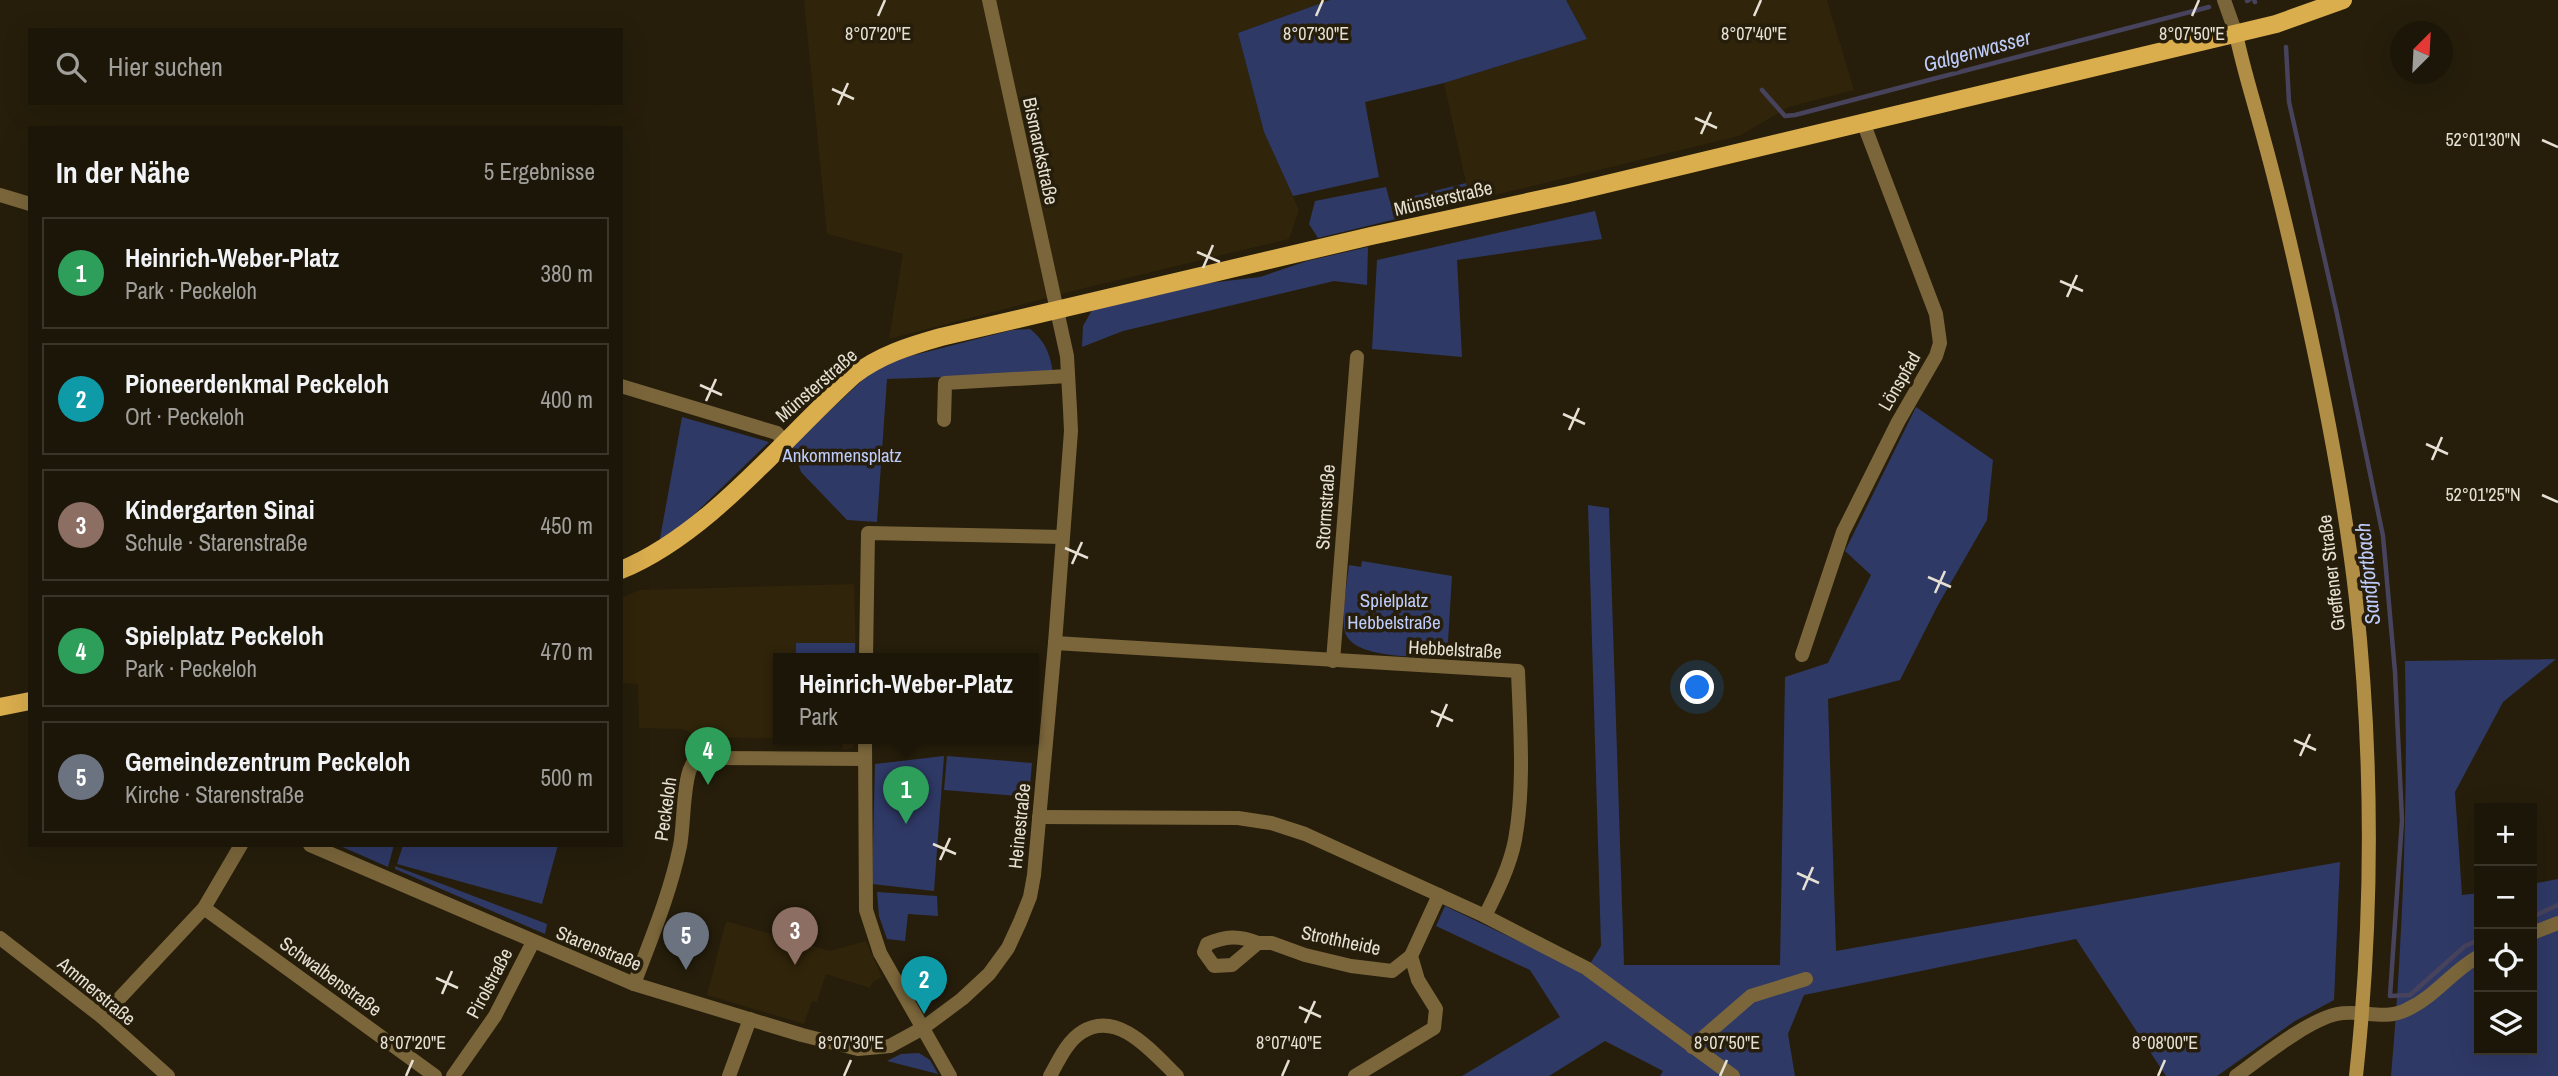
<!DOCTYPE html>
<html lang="de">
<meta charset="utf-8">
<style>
:root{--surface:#1c1608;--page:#292316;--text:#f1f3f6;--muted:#a09f9c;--line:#3a3529;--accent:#db2777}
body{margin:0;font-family:"Archivo Narrow",sans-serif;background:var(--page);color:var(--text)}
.controls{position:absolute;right:21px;bottom:21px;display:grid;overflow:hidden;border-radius:0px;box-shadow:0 7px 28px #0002}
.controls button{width:63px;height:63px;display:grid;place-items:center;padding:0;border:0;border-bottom:2px solid var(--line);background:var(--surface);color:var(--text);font:35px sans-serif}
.compass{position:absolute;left:2390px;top:21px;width:63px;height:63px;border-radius:50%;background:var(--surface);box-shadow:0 7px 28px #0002;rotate:24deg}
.you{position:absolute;left:1698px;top:688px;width:24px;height:24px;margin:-18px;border:5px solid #fff;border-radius:50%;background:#1a73e8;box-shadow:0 0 0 10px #1a73e833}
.badge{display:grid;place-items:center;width:46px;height:46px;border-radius:50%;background:var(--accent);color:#fff;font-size:23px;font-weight:700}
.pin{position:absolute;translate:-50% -58px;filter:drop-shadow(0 2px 4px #0008)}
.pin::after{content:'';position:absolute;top:37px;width:24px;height:21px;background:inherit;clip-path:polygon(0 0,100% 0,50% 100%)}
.popup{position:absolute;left:773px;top:653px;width:266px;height:91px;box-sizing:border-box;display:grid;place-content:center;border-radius:0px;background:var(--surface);filter:drop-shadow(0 2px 5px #0005);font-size:23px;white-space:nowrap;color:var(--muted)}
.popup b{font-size:26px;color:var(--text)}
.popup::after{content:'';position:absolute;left:50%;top:100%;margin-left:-14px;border:14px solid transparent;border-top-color:var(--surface)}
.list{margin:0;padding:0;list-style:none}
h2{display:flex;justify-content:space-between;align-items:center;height:91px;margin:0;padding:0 28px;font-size:30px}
h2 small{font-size:23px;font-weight:400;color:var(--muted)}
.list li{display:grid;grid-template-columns:46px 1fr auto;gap:21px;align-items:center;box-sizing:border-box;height:112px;margin:0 14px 14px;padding:0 14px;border:2px solid var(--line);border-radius:0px}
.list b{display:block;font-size:26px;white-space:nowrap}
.list p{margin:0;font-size:23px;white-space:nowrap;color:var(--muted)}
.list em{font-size:23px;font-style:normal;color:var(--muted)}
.icon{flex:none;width:38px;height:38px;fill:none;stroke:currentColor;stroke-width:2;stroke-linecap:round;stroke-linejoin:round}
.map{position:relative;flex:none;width:2558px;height:1076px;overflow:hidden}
.search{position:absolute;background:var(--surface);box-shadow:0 7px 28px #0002;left:28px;top:28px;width:595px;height:77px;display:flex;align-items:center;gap:18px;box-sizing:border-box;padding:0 24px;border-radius:0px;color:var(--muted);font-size:26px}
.panel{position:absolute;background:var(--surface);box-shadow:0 7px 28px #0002;left:28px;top:126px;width:595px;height:721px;border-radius:0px}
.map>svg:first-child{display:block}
</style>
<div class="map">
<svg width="2558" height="1076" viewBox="0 0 2558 1076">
<rect width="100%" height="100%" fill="#261e0b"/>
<!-- built -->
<g fill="#30240a">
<path d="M804,0H1330L1238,33L1264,132L1299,210L1289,239L1085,288L889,339L903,254L827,234Z"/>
<path d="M1566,0H1827L1854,90L1789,107L1739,136L1470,201L1444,83L1587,39Z"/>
<path d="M854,584L856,658H778V738H857L853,748L843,750L841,739L702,737L682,729L639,728L638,684L621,683V598L640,590Z"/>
<path d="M726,921L830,951L866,941L882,977L872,983L870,988L826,974L817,1002L812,1001L804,1024L707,995Z"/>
</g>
<!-- green -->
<g fill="#2f3966">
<path d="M1330,0H1566L1587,39L1444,83L1365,102L1379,177L1293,196L1264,132L1238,33Z"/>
<path d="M1466,183L1470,201L1318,238L1309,224L1315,201L1386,187L1390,202Z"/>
<path d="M1595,211L1602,239L1457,260L1462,357L1372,349L1377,260Z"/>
<path d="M1368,247L1367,285L1334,281L1123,331L1082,347L1083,326L1092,310L1209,283L1260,277L1307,261Z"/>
<path d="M1030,329C1045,341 1050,353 1053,373L887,379L877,522L847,520L801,472L792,446L870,373L895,360L1012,330Z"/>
<path d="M1916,407L1993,460L1987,520L1938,605L1900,680L1828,699L1836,951L2340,862L2334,1000L2295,1021L2217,1076H2166L2076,939L1804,995L1788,1034L1795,1076H1660L1663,1071L1605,1041L1549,1076H1462L1560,1017L1530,970L1436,926L1445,906L1575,968L1583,975L1601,946L1588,505L1609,508L1624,965H1780L1785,677L1828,663L1871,575L1845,551Z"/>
<path d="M682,417L769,442L677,531L659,544Z"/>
<path d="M1362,561L1452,576L1447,658C1422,656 1353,660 1345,632C1341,616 1347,583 1349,565L1361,567Z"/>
<rect x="796" y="643" width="59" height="15"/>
<path d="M2556,659L2503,702L2455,792L2462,895L2479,893V1050H2532V884L2558,879V1076H2391C2403,938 2408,800 2405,661Z"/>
<path d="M944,756L934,891L872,884L875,764Z"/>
<path d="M947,756L1032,763L1029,797L944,790Z"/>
<path d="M338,845H394L388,867Z"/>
<path d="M403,845H558L542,904L397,864Z"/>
<path d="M395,866L547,924L545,934L395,869Z"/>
<path d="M877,892L937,896L938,916L908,914L905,941L887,939L879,916Z"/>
<path d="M919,1053L930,1060L938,1074L887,1061L901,1054Z"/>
</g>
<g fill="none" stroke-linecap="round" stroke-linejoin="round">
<!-- stream -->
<g stroke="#47435d" stroke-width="4.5">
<path d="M2254,0L2255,2"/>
<path d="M2247,1L2249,0"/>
<path d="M2286,47L2289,102L2337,314L2383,536L2395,672L2402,820L2390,996L2410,995L2465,946L2479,940"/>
<path d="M1762,90L1785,116L1795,115L2209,7"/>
<path d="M2532,917L2558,905"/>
</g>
<!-- street -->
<g stroke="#7b663b" stroke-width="14">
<path d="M2224,0L2236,34"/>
<path d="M0,195L30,204"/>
<path d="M621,386L777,433L784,442"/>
<path d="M944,420L945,383L1068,376"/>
<path d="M1802,655L1843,532L1898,422L1936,356L1940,343L1936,314L1863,122"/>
<path d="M866,658L868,533L1062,537"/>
<path d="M1333,661L1357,357"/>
<path d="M865,738L866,910L880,953L950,1076"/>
<path d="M1039,817L1238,818L1271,823L1305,834L1485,916C1497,892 1510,866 1515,840C1525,785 1520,727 1518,671L1055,643"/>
<path d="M310,845L634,984L802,1035L858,1049L890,1046L923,1028L962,999L989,974L1008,948L1020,922L1030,897L1034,875L1055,643L1071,431L1070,409L1067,356L989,0"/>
<path d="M204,908L435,1076"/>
<path d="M1485,916L1586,968L1733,1076"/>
<path d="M2532,933L2558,923"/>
<path d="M0,938L102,1017L168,1076"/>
<path d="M1258,943C1239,935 1225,936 1207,944L1204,952L1214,966L1232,965L1258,943H1272L1305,955L1351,966L1392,971L1411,956"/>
<path d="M634,984C651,939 670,894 680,846C684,826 683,782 691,767C694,759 700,758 708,758L864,759"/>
<path d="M102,1017L204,908L241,845"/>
<path d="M1692,1047L1751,996L1806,979"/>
<path d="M453,1076L495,1016L533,942"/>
<path d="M729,1076L750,1019"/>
<path d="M1050,1076C1058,1062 1067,1041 1082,1032C1118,1009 1153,1053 1177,1076"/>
<path d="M1355,1076L1434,1028L1436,1009L1418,980L1411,956L1439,895"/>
<path d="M2236,1076C2261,1058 2308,1020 2337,1014C2360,1009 2384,1021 2406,1010C2435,997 2452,971 2479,956"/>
</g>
<!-- secondary -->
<path stroke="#b08e46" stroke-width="14" d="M2236,34C2243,68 2254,102 2263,136C2281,201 2296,267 2310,332C2329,420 2346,510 2356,599C2373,757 2373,919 2356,1076"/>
<!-- primary -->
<g stroke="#daad4d" stroke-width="18">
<path d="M621,570C709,534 783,439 854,375C880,355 909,346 941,337L1371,236L1569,193L2276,24L2343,0"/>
<path d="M0,707L30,701"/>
</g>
</g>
<!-- ticks -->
<path fill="none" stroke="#e6e0d4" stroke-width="2.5" d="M878,16L885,0M1316,16L1323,0M1754,16L1761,0M2192,16L2199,0M832,89L854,99M838,105L848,83M1695,118L1717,128M1701,134L1711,112M2542,140L2558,147M1197,252L1220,262M1203,268L1213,245M2060,281L2083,291M2067,297L2077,275M700,385L722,395M706,401L716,379M1563,414L1585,424M1569,430L1579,408M2426,444L2448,454M2432,460L2442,437M2542,495L2558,502M1065,548L1088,558M1072,564L1082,542M1928,577L1951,587M1935,593L1945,571M1431,711L1453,721M1437,727L1447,704M2294,740L2316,750M2300,756L2310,734M933,844L956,854M940,860L950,838M1797,873L1819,883M1803,890L1813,867M436,978L458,988M442,994L452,971M1299,1007L1321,1017M1305,1023L1315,1001M406,1076L413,1060M844,1076L851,1060M1282,1076L1289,1060M1720,1076L1727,1060M2158,1076L2165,1060"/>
<g text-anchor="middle" stroke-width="7" stroke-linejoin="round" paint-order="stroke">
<!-- street labels -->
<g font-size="19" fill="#e6e0d4" stroke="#261e0b">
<text transform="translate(1041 151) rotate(78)" y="7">Bismarckstraße</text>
<text transform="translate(1443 198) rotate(-13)" y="7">Münsterstraße</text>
<text transform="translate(1899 381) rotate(-60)" y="7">Lönspfad</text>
<text transform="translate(816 385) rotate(-41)" y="7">Münsterstraße</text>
<text transform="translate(1325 507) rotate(-86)" y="7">Stormstraße</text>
<text transform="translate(2331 573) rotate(-97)" y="7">Greffener Straße</text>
<text transform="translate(1455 649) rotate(3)" y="7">Hebbelstraße</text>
<text transform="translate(665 809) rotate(-82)" y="7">Peckeloh</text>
<text transform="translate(1019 826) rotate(-84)" y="7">Heinestraße</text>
<text transform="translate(1341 940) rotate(12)" y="7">Strothheide</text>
<text transform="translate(599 948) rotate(22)" y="7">Starenstraße</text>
<text transform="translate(331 976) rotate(36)" y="7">Schwalbenstraße</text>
<text transform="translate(489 983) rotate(-62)" y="7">Pirolstraße</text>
<text transform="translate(97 991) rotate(40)" y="7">Ammerstraße</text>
</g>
<!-- park labels -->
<g font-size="19" fill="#beccfc" stroke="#261e0b">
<text x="842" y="462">Ankommensplatz</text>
<text x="1394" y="607">Spielplatz<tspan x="1394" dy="22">Hebbelstraße</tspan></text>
</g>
<!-- water labels -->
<g font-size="21" font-style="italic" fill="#beccfc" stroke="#261e0b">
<text transform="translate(1977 51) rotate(-15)" y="7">Galgenwasser</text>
<text transform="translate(2368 574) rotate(-96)" y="7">Sandfortbach</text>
</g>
</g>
<g font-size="18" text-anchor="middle" fill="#e6e0d4" stroke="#261e0b" stroke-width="7" stroke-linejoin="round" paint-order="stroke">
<text x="878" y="40">8°07'20"E</text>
<text x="1316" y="40">8°07'30"E</text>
<text x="1754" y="40">8°07'40"E</text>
<text x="2192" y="40">8°07'50"E</text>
<text x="2483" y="146">52°01'30"N</text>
<text x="2483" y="501">52°01'25"N</text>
<text x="413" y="1049">8°07'20"E</text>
<text x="851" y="1049">8°07'30"E</text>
<text x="1289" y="1049">8°07'40"E</text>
<text x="1727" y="1049">8°07'50"E</text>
<text x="2165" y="1049">8°08'00"E</text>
</g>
</svg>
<div class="controls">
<button>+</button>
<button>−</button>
<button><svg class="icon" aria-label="locate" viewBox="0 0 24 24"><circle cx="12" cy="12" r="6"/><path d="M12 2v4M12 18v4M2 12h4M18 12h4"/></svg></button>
<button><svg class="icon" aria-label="layers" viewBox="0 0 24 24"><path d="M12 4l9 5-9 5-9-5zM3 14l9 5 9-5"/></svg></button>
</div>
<svg class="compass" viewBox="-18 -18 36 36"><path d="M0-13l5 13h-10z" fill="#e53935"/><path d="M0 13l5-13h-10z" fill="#a09f9c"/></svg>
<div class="you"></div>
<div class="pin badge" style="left:906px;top:824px;background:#2e9e5b">1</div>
<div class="popup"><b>Heinrich-Weber-Platz</b>Park</div>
<div class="pin badge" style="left:924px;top:1014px;background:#0f9aa8">2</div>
<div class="pin badge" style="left:795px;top:965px;background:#8d6e63">3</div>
<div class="pin badge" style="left:708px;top:785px;background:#2e9e5b">4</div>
<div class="pin badge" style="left:686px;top:970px;background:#6b7280">5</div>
<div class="search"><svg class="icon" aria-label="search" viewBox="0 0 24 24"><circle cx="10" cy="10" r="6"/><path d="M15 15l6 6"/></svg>Hier suchen</div>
<section class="panel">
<h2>In der Nähe<small>5 Ergebnisse</small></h2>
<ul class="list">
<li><span class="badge" style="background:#2e9e5b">1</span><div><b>Heinrich-Weber-Platz</b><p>Park · Peckeloh</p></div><em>380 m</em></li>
<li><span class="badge" style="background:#0f9aa8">2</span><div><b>Pioneerdenkmal Peckeloh</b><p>Ort · Peckeloh</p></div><em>400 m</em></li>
<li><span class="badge" style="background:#8d6e63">3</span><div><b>Kindergarten Sinai</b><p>Schule · Starenstraße</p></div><em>450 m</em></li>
<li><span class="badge" style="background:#2e9e5b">4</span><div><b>Spielplatz Peckeloh</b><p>Park · Peckeloh</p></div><em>470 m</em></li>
<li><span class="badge" style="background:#6b7280">5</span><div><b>Gemeindezentrum Peckeloh</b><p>Kirche · Starenstraße</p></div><em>500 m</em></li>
</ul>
</section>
</div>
